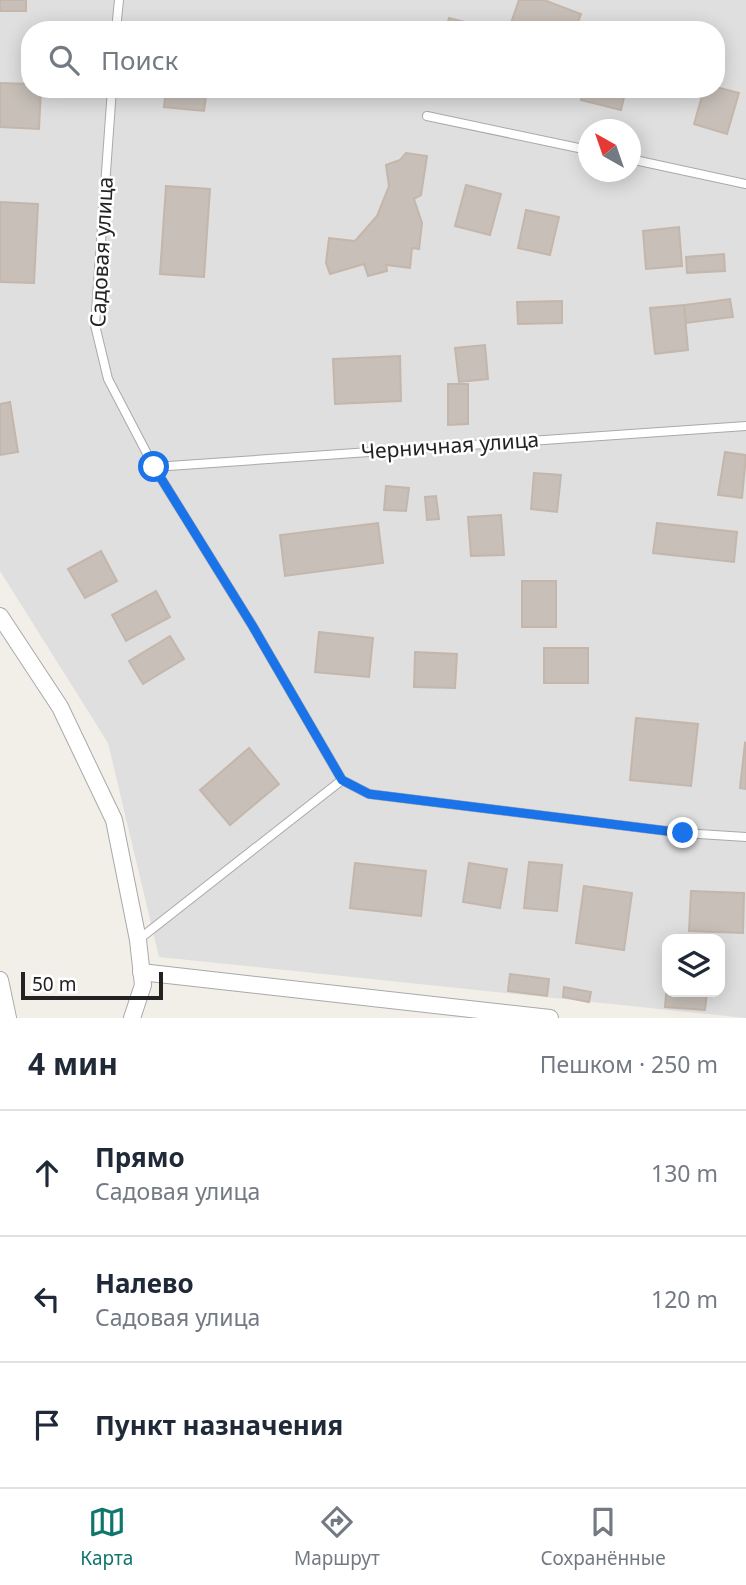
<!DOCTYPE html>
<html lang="ru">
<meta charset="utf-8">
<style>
:root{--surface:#fff;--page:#f2f2f3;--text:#1f2937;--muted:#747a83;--line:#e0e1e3;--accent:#0f766e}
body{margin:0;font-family:"Noto Sans",sans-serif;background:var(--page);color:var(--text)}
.controls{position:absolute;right:21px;bottom:21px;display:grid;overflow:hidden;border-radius:14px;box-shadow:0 4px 18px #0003}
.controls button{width:63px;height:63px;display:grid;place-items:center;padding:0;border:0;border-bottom:2px solid var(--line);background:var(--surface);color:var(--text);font:35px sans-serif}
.compass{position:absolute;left:578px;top:119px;width:63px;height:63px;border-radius:50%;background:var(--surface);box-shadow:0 4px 18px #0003;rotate:320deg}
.scale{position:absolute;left:21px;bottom:18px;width:142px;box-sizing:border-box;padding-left:7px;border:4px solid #222;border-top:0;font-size:19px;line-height:24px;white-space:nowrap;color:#222;-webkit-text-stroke:5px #fff;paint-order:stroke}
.stop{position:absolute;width:21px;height:21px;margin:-16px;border:5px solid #1a73e8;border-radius:50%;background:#fff}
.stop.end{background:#1a73e8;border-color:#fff;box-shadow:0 2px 7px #0008}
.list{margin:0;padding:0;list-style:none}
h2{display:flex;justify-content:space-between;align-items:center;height:91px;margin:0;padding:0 28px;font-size:30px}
h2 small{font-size:23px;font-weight:400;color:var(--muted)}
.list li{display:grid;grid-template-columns:46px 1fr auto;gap:21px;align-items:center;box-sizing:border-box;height:126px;padding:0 28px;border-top:2px solid var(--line)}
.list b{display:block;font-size:26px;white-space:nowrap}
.list p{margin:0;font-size:23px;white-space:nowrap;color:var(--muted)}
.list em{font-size:23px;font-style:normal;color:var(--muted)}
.icon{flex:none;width:38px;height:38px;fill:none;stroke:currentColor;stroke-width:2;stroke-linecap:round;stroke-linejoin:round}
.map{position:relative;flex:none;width:746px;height:1018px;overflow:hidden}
.search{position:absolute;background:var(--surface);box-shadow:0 4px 18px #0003;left:21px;right:21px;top:21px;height:77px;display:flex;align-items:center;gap:18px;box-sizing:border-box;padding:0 24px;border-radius:28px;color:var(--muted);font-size:26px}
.sheet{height:469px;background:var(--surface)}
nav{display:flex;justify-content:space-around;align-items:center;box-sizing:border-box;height:98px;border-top:2px solid var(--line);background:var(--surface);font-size:19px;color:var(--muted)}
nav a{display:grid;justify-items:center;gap:4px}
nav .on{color:var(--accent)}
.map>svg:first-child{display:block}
</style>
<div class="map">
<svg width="746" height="1018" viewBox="0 0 746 1018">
<rect width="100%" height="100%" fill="#f2efe9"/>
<!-- residential -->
<path fill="#e0dfdf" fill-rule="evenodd" d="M0,0H746V1018L159,957L108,743L0,571ZM30,30H716V89H30ZM588,130H630V172H588ZM667,939H720V992H667Z"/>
<!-- building -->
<g fill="#c7bfb8" stroke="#c4b6ab" stroke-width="2">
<rect x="0" y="0" width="26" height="11"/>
<path d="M519,0H544L581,14L575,30H531L511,23Z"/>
<path d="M449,18L484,27V30H446Z"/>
<path d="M0,83L30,84V89H41L39,129L0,127Z"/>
<path d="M716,87L739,93L727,134L694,124L704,89H716Z"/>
<path d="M166,89H207L204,111L164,107Z"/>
<path d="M584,89H626L621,110L581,100Z"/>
<path d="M406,153L427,156L421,195L414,199L422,223L419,249L412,248L410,268L386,265L387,271L368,276L364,264L330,274L326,263L329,238L355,241L377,216L389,186L386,165L400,160Z"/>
<path d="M466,185L501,194L490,235L455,226Z"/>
<path d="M166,186L210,189L204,277L160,274Z"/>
<path d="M0,202L38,204L34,283L0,282Z"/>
<path d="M526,210L559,217L550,255L518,248Z"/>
<path d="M679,227L682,266L646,269L643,231Z"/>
<path d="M724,254L725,271L687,273L686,257Z"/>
<path d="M730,299L733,317L686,323L684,305Z"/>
<path d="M562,301V323L518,324L517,302Z"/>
<path d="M684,305L688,350L655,354L650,308Z"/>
<path d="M485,345L488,379L459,382L455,348Z"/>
<path d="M400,356L401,401L335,404L333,359Z"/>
<path d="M448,384H468V424L448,425Z"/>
<path d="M10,402L18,452L0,455V404Z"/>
<path d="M725,452L746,455L742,498L718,495Z"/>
<path d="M534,473L561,475L557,512L531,509Z"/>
<path d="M386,486L409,488L406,511L384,510Z"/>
<path d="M436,496L439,519L427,520L425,497Z"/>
<path d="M501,515L504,555L471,556L468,517Z"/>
<path d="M378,523L383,563L285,576L280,535Z"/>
<path d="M657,523L737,532L734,562L653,553Z"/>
<path d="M101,551L117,581L85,598L68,569Z"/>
<rect x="522" y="581" width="34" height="46"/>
<path d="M156,591L170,617L126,641L112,615Z"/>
<path d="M319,632L373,638L369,677L315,672Z"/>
<path d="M170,636L184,659L143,684L129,661Z"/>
<rect x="544" y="648" width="44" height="35"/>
<path d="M415,652L457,654L455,688L414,687Z"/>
<path d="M636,718L698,724L691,786L630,780Z"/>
<path d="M745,743L746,744V789L740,788Z"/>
<path d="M249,748L279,784L230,825L200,790Z"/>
<path d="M529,862L562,865L557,911L524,908Z"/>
<path d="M355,863L426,871L421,916L350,908Z"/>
<path d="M469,863L507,869L500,908L463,902Z"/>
<path d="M584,886L632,893L624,950L576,943Z"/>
<path d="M691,891L744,893L743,933L689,931Z"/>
<path d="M510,974L549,979L547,996L508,991Z"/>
<path d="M667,983V992H707L705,1010L665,1007Z"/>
<path d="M564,987L591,992L589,1002L563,997Z"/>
</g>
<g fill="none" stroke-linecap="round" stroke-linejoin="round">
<!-- lane casing -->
<g stroke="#a9a9a9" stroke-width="10">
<g id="lane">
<path d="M116,30L119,0"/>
<path d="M112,89L95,325L108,379L154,467L252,625L342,780L369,794L683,833L746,837"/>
<path d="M427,116L588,150"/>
<path d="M630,159L746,184"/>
<path d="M154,467L746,426"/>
<path d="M138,940L342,780"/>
</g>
</g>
<!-- street casing -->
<g stroke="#a9a9a9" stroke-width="18">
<g id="street">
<path d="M0,616L60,707L114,820L138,940L143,985L132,1018"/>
<path d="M141,972L550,1018"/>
<path d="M0,980L8,1018"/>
</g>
</g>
<!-- lane -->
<use href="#lane" stroke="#fff" stroke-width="8"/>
<!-- street -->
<use href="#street" stroke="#fff" stroke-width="16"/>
</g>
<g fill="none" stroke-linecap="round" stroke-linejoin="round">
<!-- route -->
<path stroke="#1a73e8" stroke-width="9" d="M154,467L252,625L342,780L369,794L683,833"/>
</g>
<g text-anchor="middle" stroke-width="5" stroke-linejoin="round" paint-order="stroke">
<!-- street labels -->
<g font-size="21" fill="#222" stroke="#fff">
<text transform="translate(102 252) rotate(-87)" y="7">Садовая улица</text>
<text transform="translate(450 446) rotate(-4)" y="7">Черничная улица</text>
</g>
</g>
</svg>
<div class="controls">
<button><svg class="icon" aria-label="layers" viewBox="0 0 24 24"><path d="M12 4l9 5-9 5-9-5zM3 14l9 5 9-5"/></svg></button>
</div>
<svg class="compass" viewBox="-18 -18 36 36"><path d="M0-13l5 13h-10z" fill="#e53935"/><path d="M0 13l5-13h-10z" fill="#747a83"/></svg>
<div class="scale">50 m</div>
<div class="stop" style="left:154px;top:467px"></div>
<div class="stop end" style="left:683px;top:833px"></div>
<div class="search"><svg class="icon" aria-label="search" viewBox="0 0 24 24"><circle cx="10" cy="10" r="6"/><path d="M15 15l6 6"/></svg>Поиск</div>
</div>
<section class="sheet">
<h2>4 мин<small>Пешком · 250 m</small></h2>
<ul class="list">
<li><svg class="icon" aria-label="ahead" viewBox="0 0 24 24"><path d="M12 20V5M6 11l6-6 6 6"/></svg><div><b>Прямо</b><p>Садовая улица</p></div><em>130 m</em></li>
<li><svg class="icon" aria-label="left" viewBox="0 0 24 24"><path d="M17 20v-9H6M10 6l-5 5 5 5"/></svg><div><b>Налево</b><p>Садовая улица</p></div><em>120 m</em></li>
<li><svg class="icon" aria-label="arrive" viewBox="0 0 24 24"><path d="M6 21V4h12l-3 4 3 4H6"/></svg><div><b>Пункт назначения</b></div></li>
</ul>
</section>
<nav>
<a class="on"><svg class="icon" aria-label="map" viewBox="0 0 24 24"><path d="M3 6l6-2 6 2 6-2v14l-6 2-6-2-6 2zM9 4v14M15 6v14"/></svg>Карта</a>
<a><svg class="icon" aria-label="directions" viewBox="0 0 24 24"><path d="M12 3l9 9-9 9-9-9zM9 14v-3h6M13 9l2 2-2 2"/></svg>Маршрут</a>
<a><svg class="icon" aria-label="saved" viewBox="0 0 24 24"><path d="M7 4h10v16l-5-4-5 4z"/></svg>Сохранённые</a>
</nav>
